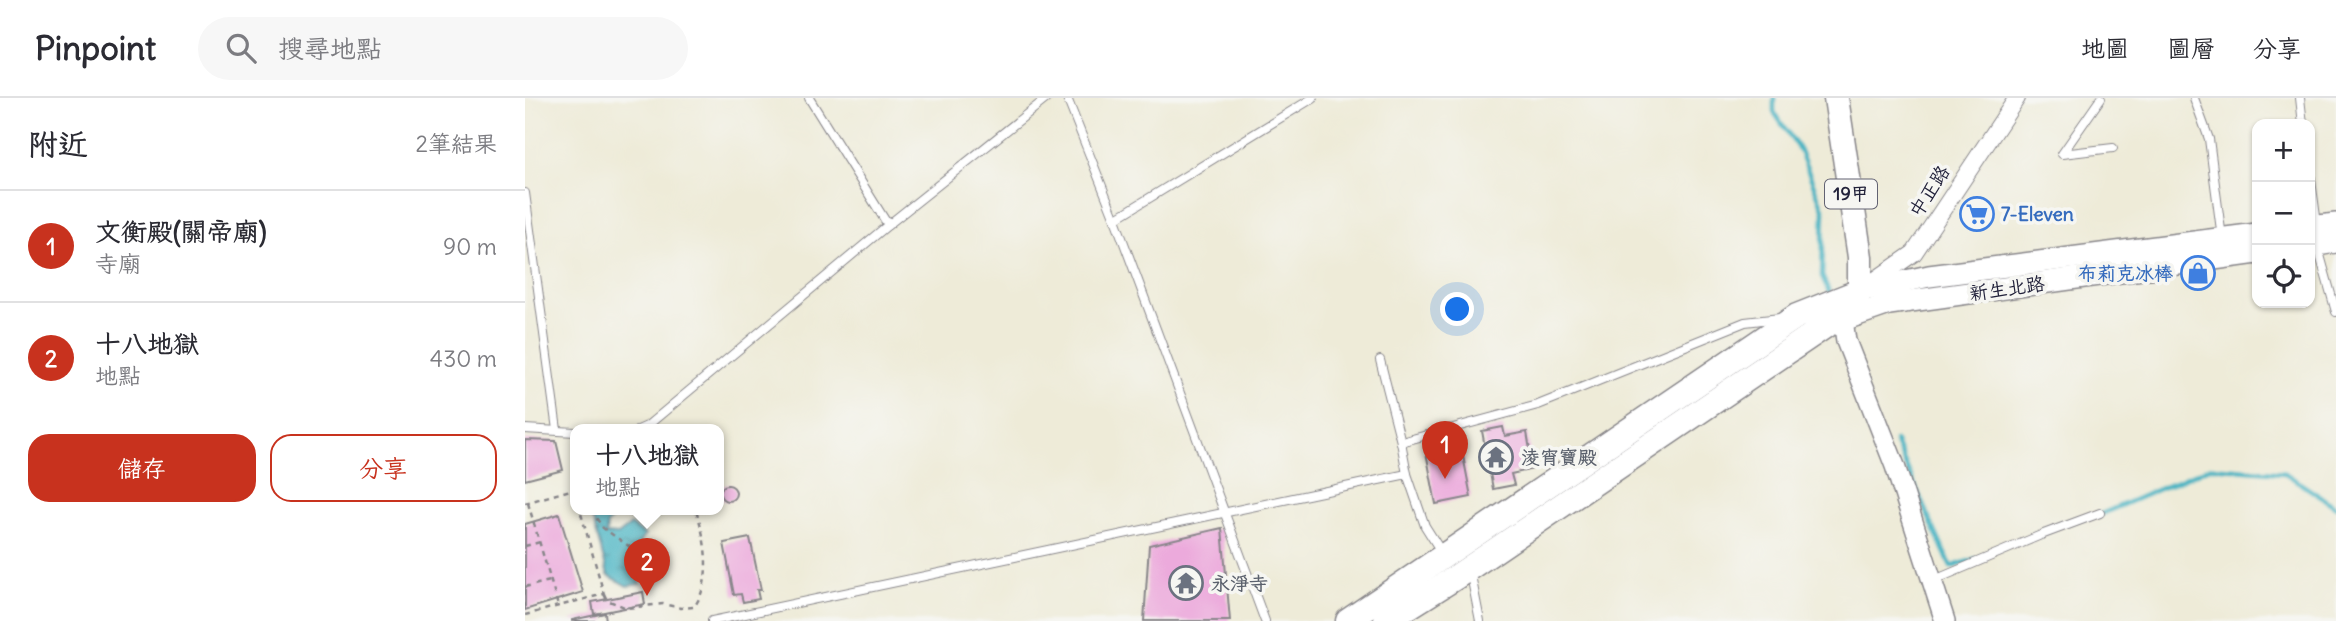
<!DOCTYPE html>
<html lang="zh-TW">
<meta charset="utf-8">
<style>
:root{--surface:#fff;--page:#f7f7f7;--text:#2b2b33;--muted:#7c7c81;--line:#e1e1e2;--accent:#c8321e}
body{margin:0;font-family:Delius,"LXGW WenKai TC",sans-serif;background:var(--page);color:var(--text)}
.controls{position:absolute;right:21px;top:21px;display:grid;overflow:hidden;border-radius:14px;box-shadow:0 2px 5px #0004}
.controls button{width:63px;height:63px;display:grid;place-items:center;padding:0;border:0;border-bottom:2px solid var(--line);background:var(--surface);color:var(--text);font:35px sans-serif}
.you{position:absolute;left:933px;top:212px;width:24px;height:24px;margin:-18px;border:5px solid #fff;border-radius:50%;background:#1a73e8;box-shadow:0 0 0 10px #1a73e833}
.badge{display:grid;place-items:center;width:46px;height:46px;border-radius:50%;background:var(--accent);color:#fff;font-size:23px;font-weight:700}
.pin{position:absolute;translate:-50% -58px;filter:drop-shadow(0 2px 4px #0008)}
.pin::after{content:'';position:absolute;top:37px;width:24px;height:21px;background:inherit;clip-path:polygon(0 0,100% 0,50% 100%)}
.popup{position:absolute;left:45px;top:326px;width:154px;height:91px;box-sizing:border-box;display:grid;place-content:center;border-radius:14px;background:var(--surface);filter:drop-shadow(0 2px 5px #0005);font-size:23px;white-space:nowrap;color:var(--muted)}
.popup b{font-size:26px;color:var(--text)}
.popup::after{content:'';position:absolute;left:50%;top:100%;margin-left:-14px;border:14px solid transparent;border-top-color:var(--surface)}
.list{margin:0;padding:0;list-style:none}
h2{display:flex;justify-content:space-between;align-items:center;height:91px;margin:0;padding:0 28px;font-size:30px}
h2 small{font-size:23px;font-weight:400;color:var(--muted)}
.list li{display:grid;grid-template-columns:46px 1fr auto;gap:21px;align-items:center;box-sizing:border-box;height:112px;padding:0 28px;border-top:2px solid var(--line)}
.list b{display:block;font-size:26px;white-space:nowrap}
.list p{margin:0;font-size:23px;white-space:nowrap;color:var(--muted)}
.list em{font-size:23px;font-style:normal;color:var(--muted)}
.actions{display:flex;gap:14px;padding:21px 28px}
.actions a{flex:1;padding:16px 0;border:2px solid var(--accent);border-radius:21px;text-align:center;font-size:24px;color:var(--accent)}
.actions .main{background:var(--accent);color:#fff}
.icon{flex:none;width:38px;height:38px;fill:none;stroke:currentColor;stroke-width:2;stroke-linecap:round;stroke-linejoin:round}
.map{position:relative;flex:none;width:1811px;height:523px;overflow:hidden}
header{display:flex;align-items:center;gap:42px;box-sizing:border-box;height:98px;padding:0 35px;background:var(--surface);border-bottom:2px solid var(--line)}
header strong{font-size:33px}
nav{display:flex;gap:38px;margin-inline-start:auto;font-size:24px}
.search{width:490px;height:63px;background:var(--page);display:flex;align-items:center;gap:18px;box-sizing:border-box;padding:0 24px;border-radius:38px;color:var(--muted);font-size:26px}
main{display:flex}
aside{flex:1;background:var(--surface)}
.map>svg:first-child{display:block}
</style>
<header>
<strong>Pinpoint</strong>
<div class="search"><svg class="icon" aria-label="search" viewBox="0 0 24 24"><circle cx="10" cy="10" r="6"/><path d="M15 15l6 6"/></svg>搜尋地點</div>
<nav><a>地圖</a><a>圖層</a><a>分享</a></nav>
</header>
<main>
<aside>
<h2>附近<small>2筆結果</small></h2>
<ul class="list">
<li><span class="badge">1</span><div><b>文衡殿(關帝廟)</b><p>寺廟</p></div><em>90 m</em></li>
<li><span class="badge">2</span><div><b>十八地獄</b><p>地點</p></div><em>430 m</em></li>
</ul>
<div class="actions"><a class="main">儲存</a><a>分享</a></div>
</aside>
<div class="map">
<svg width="1811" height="523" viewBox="0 0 1811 523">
<defs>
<pattern id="water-ripples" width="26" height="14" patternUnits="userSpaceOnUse" patternTransform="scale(1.75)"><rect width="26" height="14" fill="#47b4c3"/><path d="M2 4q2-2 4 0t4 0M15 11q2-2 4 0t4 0" fill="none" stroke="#3b92a0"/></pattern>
</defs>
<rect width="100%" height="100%" fill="#f6f6f2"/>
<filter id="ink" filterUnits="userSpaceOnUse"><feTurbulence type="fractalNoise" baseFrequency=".0143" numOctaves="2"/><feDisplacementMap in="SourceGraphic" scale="14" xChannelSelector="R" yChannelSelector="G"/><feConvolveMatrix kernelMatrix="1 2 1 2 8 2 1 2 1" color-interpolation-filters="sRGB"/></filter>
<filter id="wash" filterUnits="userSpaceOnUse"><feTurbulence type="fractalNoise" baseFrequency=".00686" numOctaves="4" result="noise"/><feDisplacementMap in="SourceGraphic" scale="28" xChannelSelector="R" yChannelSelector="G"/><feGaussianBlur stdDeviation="1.57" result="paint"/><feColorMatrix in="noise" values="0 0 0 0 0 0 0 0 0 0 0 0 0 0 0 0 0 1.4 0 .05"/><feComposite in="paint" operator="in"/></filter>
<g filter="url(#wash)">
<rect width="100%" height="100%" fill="#eeebd8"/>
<!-- water -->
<path fill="url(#water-ripples)" stroke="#346b7f" stroke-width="2" d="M65,412H95L82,426L81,436L93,437L106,427L120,437L107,455L115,486L102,488L83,477Z"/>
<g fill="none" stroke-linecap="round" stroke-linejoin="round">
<!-- stream -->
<g stroke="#47b4c3" stroke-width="4.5">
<path d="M1249,0V14L1275,53L1299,113L1297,178L1305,196"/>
<path d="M1370,343L1426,469L1450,461"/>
<path d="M1574,417L1685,369L1760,375L1811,409"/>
</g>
</g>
<g id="blocks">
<!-- building -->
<g fill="#ecaadc">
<path d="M978,329L980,338L1002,334L1008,371L986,376L989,387L968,391L957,333Z"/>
<path d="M0,342L31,343L38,372L0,382Z"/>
<path d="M935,342L946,399L911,406L900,349Z"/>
<circle cx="203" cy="395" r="8"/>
<path d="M34,416L58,494L0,512V426Z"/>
<path d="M697,430L705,523H619L624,447Z"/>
<path d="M225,440L236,492H232L234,501L218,504L216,496L209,497L199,445Z"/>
<path d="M118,494L120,506L69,516L67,504Z"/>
<path d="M80,515L81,523H47V522Z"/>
</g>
</g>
</g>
<g filter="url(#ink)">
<use href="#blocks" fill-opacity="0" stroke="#88868a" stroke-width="2"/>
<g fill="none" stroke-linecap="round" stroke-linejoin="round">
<!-- service casing -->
<g stroke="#88868a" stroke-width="10">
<g id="service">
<path d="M284,0L363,127"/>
<path d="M542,0L590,121L740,523"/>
<path d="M1576,0L1537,56L1588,50"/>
<path d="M1669,0L1684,41L1697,140"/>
<path d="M1775,0L1778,26"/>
<path d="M1785,75L1792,126"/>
<path d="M0,95L32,332"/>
<path d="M590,121L788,0"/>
<path d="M1793,150L1811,214"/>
<path d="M855,262L876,344L882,376L900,428L917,455"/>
<path d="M0,331L50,334"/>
<path d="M113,332L122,328L363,127L522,0"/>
<path d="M876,344L1013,307L1220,224L1255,220"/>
<path d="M945,472L955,523"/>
<path d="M1407,483L1516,437L1575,415"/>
<path d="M187,523L882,376"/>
</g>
</g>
<!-- minor casing -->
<g stroke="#88868a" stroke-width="18">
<path id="minor" d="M1340,189L1389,155L1492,0"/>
</g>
<!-- tertiary casing -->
<g stroke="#88868a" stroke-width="22">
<path id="tertiary" d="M1318,222L1321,243L1370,368L1420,523"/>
</g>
<!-- secondary casing -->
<g stroke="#88868a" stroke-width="24">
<g id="secondary">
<path d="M1785,129L1811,126"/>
<path d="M1785,148L1811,144"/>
<path d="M1335,193L1404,178L1732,136"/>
<path d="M1318,222L1364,206L1732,155"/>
</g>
</g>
<!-- primary casing -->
<g stroke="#88868a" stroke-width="27">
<g id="primary">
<path d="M823,523L1272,218L1335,193"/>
<path d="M861,523L931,479L1303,226L1318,222L1335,193V159L1311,0"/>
</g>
</g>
<!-- path -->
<g stroke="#88868a" stroke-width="2.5" stroke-dasharray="5 5" stroke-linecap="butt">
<path d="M0,405L49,391L50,395"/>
<path d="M3,405L33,508"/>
<path d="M66,412L78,430L118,458L144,472"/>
<path d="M0,448L15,444"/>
<path d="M0,489L25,483"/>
<path d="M79,496L82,502L102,510L138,506L156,510L169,509C188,483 181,441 171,412"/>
<path d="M0,517L79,496L55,412"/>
</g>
<!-- service -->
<use href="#service" stroke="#fff" stroke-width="8"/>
<!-- minor -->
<use href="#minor" stroke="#fff" stroke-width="16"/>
<!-- tertiary -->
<use href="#tertiary" stroke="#fff" stroke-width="19"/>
<!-- secondary -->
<use href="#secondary" stroke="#fff" stroke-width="21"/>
<!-- primary -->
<use href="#primary" stroke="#fff" stroke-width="24"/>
</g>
</g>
<!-- icons -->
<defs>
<g id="supermarket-ring" transform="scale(1.75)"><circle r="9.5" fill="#f6f6f2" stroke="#3f7fe0" stroke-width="1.5"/><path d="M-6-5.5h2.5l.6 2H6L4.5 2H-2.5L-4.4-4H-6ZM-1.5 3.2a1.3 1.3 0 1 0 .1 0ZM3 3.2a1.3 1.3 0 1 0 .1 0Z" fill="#3f7fe0"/></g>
<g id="shop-ring" transform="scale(1.75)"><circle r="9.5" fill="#f6f6f2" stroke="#3f7fe0" stroke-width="1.5"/><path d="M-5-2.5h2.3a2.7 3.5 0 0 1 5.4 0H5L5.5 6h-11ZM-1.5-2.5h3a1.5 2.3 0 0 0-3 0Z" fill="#3f7fe0"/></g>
<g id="temple-ring" transform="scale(1.75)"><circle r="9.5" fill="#f6f6f2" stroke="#6b7280" stroke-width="1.5"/><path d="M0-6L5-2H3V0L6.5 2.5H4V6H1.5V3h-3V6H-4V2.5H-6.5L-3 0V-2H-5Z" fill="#6b7280"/></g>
</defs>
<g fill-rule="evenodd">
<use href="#supermarket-ring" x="1452" y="116"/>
<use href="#shop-ring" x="1673" y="175"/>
<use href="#temple-ring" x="971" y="359"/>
<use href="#temple-ring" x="661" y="485"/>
</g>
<g text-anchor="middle" stroke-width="7" stroke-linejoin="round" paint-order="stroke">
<!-- shield labels -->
<rect fill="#f6f6f2" stroke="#626272" stroke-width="2" x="1300" y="81.5" width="52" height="29" rx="5"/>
<g font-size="18" font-weight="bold" fill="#22223b">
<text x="1326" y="102">19甲</text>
</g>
<!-- street labels -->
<g font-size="19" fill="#22223b" stroke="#f6f6f2">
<text transform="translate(1404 93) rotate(-57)" y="7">中正路</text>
<text transform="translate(1482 190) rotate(-8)" y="7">新生北路</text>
</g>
<!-- shop labels -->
<g font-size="19" font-weight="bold" fill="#366cbe" stroke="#f6f6f2" text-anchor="start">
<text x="1476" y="123">7-Eleven</text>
<text x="1648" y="182" text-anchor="end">布莉克冰棒</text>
</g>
<!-- worship labels -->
<g font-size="19" font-weight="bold" fill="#5b616d" stroke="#f6f6f2" text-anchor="start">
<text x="996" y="366">淩宵寶殿</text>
<text x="686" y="492">永淨寺</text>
</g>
</g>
</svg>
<div class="controls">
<button>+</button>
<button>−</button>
<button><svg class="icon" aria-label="locate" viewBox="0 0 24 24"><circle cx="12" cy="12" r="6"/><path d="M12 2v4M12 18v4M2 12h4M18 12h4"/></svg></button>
</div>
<div class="you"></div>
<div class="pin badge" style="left:920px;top:381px">1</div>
<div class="pin badge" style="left:122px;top:498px">2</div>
<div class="popup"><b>十八地獄</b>地點</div>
</div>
</main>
